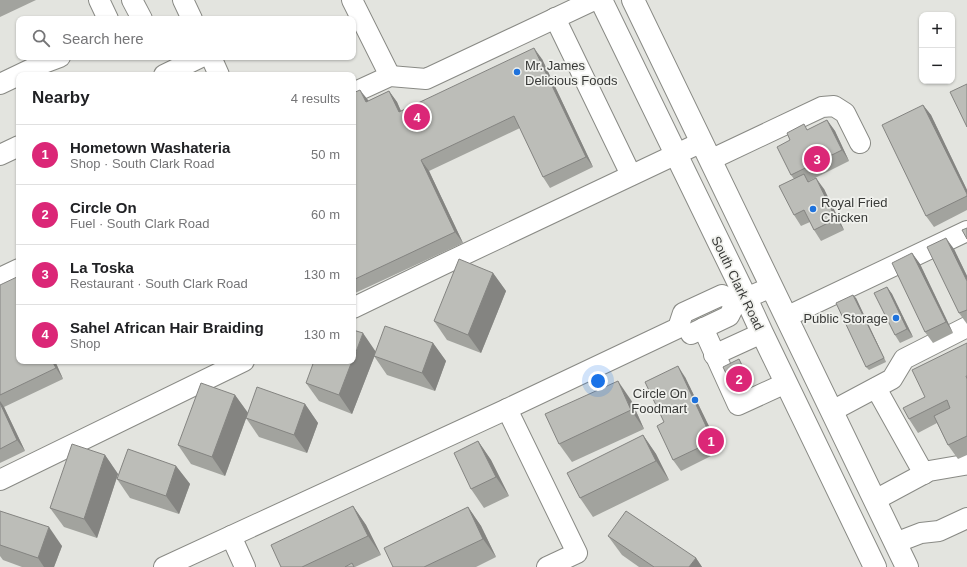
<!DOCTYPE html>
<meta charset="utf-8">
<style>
:root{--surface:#fff;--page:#f6f6f6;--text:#202124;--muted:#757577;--line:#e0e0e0;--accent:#db2777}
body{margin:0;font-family:Arial,sans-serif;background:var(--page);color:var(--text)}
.controls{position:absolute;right:12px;top:12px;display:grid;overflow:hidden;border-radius:8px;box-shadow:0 1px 3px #0004}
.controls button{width:36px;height:36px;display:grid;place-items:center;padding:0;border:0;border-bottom:1px solid var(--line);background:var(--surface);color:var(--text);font:20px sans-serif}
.you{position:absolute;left:598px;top:381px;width:14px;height:14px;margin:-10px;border:3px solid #fff;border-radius:50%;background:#1a73e8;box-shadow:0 0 0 6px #1a73e833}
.badge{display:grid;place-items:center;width:26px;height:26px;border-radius:50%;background:var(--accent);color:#fff;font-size:13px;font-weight:700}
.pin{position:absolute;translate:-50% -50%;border:2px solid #fff;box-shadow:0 1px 4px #0006}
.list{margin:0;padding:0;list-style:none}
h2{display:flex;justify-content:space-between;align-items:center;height:52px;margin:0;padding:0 16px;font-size:17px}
h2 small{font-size:13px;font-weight:400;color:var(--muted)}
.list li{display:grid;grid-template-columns:26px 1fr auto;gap:12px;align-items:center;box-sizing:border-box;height:60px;padding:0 16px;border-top:1px solid var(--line)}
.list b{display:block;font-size:15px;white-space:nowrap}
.list p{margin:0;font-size:13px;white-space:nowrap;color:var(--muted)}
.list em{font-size:13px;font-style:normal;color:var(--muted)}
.icon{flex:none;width:22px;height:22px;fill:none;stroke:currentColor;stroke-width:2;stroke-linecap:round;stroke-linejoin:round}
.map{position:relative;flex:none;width:967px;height:567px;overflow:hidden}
.search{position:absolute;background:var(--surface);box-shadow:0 1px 3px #0004;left:16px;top:16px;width:340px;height:44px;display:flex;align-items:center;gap:10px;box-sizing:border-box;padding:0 14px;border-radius:8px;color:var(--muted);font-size:15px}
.panel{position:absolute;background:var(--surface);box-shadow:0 1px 3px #0004;left:16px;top:72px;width:340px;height:292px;border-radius:8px}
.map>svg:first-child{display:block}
</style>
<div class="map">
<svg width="967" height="567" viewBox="0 0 967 567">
<rect width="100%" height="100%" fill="#e3e4df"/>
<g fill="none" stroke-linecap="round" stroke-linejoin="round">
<!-- minor casing -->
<g stroke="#898a85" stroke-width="22">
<g id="minor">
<path d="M99,0L108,19"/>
<path d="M132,0L142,19"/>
<path d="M183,0L192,19"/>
<path d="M352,0L390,76"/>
<path d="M555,18L631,175"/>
<path d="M211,57L219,75"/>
<path d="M164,75L201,57"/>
<path d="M0,84L44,63L60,57"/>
<path d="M353,93L390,76L426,79L594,0"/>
<path d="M0,155L19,146"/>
<path d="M710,160L822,107L834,106L845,113L860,143"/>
<path d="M0,278L19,269"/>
<path d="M353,308L442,265L702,142"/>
<path d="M786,317L967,231"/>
<path d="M703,328L738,405L786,383"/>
<path d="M691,334L729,316L736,302L772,287"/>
<path d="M714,355L762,333"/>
<path d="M876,388L924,474"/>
<path d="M507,409L577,553L547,567"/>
<path d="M832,411L892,379L904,359L967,327"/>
<path d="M0,480L244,361"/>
<path d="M875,500L929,471L964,465L967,463"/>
<path d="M231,536L245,567"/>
<path d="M895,543L921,533L939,531L967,518"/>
<path d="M164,567L507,409L678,328L683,313L722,295L736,302"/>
</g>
</g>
<!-- major casing -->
<g stroke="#898a85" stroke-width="24">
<g id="major">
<path d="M601,0L746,298L762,333L875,567"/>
<path d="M633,0L907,567"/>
</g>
</g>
<!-- minor -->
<use href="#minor" stroke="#fff" stroke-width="20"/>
<!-- major -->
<use href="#major" stroke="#fff" stroke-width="22"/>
</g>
<!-- wall -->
<g fill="#a2a39e">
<path d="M0,0H36L0,17Z"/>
<path d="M542,59L593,167L550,188L543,177L520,128L429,171L463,243L353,294V93L368,101L389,91L397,102L401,111Z"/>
<path d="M923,105L931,115L967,190V210L934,227L926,216Z"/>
<path d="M827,120L835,131L849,161L809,181L824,189L844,230L821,241L814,230L810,222L801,226L794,215V179L791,175L790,140L808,130Z"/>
<path d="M954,249L967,276V324L959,313Z"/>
<path d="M912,253L920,264L953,333L933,343L925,332Z"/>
<path d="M493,273L506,291L481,353L447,340L434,321Z"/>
<path d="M0,285L19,361H55L63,379L4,407L25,451L0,463Z"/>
<path d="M887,287L892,294L913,337L900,343L895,335Z"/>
<path d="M856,298L886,362L869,370L866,367Z"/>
<path d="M433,343L446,361L435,391L387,375L374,356L375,355L352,414L319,401L306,383L376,352Z"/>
<path d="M967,343V455L958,459L948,445L937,423L918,433L909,419Z"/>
<path d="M739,359L741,363L751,384L736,391L733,388Z"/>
<path d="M685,377L721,451L681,471L673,460L664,422Z"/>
<path d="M235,395L248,413L225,476L191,464L178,445Z"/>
<path d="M631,400L644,429L572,462L559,444Z"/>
<path d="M305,404L318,423L307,453L259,437L246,418Z"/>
<path d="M643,435L656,454L669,480L593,517L580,498Z"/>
<path d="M478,441L491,460L509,496L484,508L471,489Z"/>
<path d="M105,455L118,474L97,538L64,527L50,508Z"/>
<path d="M176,466L190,484L179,514L130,498L117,479Z"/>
<path d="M353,506L366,525L381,555L355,567H281Z"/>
<path d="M468,507L481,526L496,557L476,567H393Z"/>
<path d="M0,512L62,546L54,567H22L3,560L0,556Z"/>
<path d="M608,536L696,558L702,567H639L622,555Z"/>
</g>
<!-- shaded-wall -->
<g fill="#848481">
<path d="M534,48L542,59L593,167L586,157Z"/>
<path d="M360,90L368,100L374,113L366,102Z"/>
<path d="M389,91L397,102L406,123L399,112Z"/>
<path d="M923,105L931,115L967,190V194Z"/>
<path d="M827,120L835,131L849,161L842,150Z"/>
<path d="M421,160L429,171L463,243L455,232Z"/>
<path d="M816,178L824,189L844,230L836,219Z"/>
<path d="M946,238L954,249L967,276V281Z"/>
<path d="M912,253L920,264L953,333L946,322Z"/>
<path d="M493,273L506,291L481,353L468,335Z"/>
<path d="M887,287L892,294L913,337L907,329Z"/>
<path d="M853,295L856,298L886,362L884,358Z"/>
<path d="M363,333L376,352L352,414L339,395L352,361H353V360Z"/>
<path d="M433,343L446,361L435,391L422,373Z"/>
<path d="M52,361H55L63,379L56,368Z"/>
<path d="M678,366L685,377L721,451L713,441Z"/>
<path d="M618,381L631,400L644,429L631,410Z"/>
<path d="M235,395L248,413L225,476L212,457Z"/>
<path d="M0,401L4,407L25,451L17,440L0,403Z"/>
<path d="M305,404L318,423L307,453L294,435Z"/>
<path d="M643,435L656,454L669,480L656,461Z"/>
<path d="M478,441L491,460L509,496L496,477Z"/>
<path d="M105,455L118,474L97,538L84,519Z"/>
<path d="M176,466L190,484L179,514L166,496Z"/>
<path d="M353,506L366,525L381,555L368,536Z"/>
<path d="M468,507L481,526L496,557L483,539Z"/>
<path d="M49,527L62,546L54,567H44L38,558Z"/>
<path d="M696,558L702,567H689Z"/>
</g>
<!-- building -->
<g fill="#bcbdb8" stroke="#848481">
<path d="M534,48L586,157L543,177L514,116L421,160L455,232L353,280V93L360,90L366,102L389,91L399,112Z"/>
<path d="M967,84V127L950,92Z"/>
<path d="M923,105L967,194V196L926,216L882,125Z"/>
<path d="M827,120L842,150L791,175L777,147L790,140L787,133L804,124L807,130Z"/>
<path d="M804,174L808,182L816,178L836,219L814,230L804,210L794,215L779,186Z"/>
<path d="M967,228V239L962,230Z"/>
<path d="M946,238L967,281V310L959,313L927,247Z"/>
<path d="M912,253L946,322L925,332L892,263Z"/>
<path d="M459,259L493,273L468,335L434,321Z"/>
<path d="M19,276V361H52L56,368L0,395V285Z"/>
<path d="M887,287L907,329L895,335L874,293Z"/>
<path d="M853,295L884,358L866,367L836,303Z"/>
<path d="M385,326L433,343L422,373L374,356Z"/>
<path d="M353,330L363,333L353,360Z"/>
<path d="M967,343V376H966L967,379V436L948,445L934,416L950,408L947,400L909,419L903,408L925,397L912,370Z"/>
<path d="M739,359L749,380L733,388L723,367Z"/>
<path d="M314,361H352L339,395L306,383Z"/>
<path d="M678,366L713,441L673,460L657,426L664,422L645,382Z"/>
<path d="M618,381L631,410L559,444L545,414Z"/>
<path d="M201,383L235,395L212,457L178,445Z"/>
<path d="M257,387L305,404L294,435L246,418Z"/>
<path d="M0,403L17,440L0,449Z"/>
<path d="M643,435L656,461L580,498L567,473Z"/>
<path d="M478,441L496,477L471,489L454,453Z"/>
<path d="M72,444L105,455L84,519L50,508Z"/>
<path d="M128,449L176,466L166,496L117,479Z"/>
<path d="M353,506L368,536L302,567H281L271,545Z"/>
<path d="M468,507L483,539L424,567H393L384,548Z"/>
<path d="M0,511L49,527L38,558L0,545Z"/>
<path d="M626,511L696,558L689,567H654L608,536Z"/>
<path d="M352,563L354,567H345Z"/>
</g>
<!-- markers -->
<g fill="#1e72dc" stroke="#f0f1ed" stroke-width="1.5">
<circle cx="517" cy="72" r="4"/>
<circle cx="813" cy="209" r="4"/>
<circle cx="896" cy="318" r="4"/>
<circle cx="695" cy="400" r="4"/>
</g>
<g text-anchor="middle" stroke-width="3.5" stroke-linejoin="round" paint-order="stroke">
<!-- poi labels -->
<g font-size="13" fill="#393a38" stroke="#f0f1ed" text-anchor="start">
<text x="525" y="70">Mr. James<tspan x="525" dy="15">Delicious Foods</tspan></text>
<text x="821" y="207">Royal Fried<tspan x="821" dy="15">Chicken</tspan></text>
<text x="888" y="323" text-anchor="end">Public Storage</text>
<text x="687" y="398" text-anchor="end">Circle On<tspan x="687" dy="15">Foodmart</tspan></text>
</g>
<!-- street labels -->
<g font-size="13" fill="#393a38" stroke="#f0f1ed">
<text transform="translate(738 283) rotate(64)" y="5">South Clark Road</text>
</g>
</g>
</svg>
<div class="controls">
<button>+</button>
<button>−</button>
</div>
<div class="you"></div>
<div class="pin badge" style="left:711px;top:441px">1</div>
<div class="pin badge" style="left:739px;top:379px">2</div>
<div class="pin badge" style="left:817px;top:159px">3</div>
<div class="pin badge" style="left:417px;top:117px">4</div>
<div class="search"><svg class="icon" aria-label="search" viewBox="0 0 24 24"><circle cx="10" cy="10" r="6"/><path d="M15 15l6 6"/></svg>Search here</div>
<section class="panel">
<h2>Nearby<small>4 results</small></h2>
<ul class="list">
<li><span class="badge">1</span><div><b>Hometown Washateria</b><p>Shop · South Clark Road</p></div><em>50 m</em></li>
<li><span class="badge">2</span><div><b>Circle On</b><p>Fuel · South Clark Road</p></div><em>60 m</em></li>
<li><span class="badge">3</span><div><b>La Toska</b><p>Restaurant · South Clark Road</p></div><em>130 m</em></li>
<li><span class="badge">4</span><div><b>Sahel African Hair Braiding</b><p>Shop</p></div><em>130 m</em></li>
</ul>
</section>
</div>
